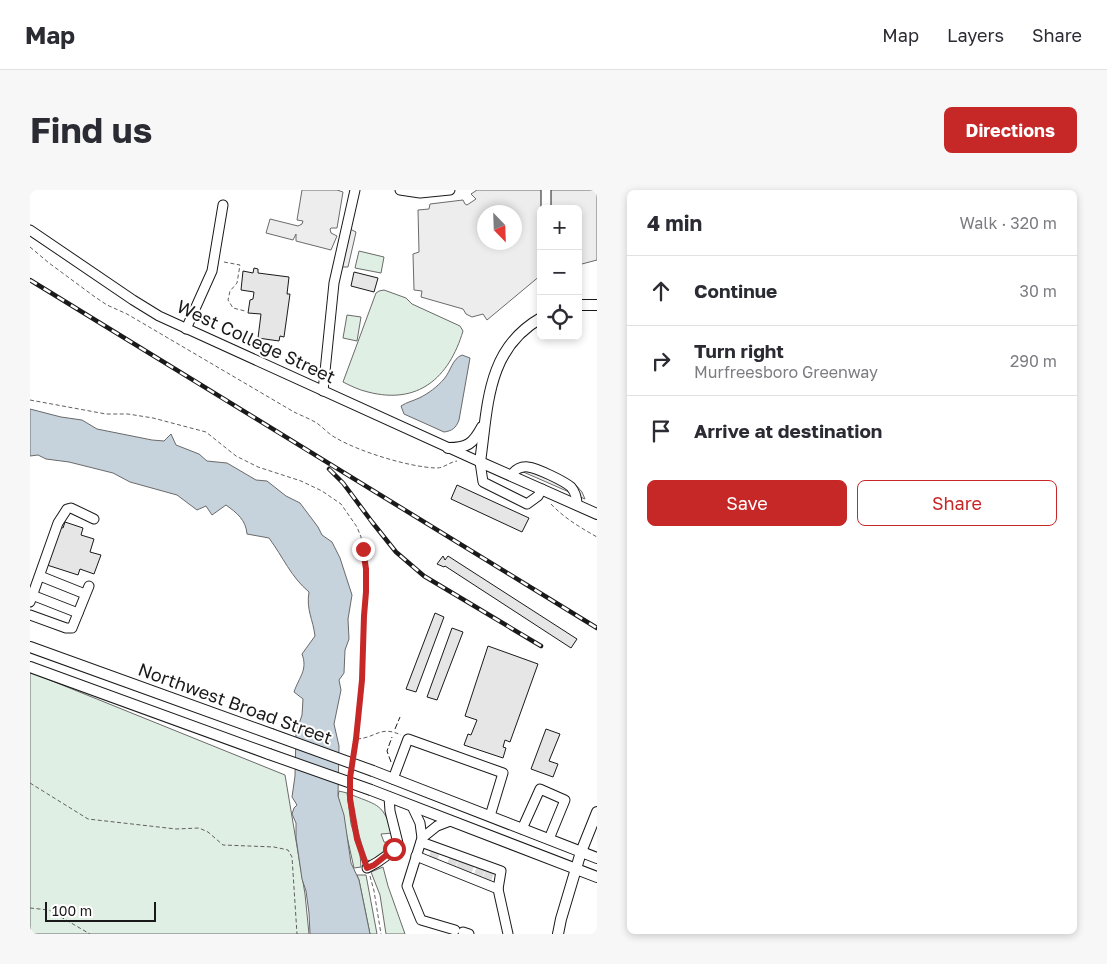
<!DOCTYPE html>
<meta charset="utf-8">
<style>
:root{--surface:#fff;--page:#f7f7f7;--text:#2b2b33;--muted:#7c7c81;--line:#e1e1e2;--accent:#c62828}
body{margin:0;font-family:"Golos Text",sans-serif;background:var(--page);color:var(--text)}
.controls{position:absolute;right:15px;top:15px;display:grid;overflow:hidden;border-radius:8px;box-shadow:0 2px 8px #0003}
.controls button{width:45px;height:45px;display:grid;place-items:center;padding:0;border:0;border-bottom:1px solid var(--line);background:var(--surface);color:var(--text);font:25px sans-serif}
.compass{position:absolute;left:447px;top:15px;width:45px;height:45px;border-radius:50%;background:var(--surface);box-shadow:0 2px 8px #0003;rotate:157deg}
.scale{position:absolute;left:15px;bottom:12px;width:111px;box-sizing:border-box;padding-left:5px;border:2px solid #1a1a1a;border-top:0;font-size:14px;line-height:18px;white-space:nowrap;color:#1a1a1a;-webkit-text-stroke:4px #fff;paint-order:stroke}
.stop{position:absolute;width:15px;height:15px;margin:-11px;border:4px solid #c62828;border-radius:50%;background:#fff}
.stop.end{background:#c62828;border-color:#fff;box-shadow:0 1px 5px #0008}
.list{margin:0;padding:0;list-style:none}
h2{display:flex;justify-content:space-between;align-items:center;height:65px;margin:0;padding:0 20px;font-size:21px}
h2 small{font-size:16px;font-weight:400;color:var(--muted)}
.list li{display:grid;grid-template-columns:32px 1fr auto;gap:15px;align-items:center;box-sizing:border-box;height:70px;padding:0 20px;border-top:1px solid var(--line)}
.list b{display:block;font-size:19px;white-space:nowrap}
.list p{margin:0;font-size:16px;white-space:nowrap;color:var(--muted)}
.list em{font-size:16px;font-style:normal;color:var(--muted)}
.actions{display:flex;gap:10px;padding:15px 20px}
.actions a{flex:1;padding:11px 0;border:1px solid var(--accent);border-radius:8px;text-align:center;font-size:18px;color:var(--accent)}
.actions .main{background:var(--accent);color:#fff}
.icon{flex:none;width:28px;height:28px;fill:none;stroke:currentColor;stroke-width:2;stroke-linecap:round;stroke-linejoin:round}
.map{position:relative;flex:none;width:567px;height:744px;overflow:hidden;border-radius:8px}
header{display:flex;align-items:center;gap:30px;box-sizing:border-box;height:70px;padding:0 25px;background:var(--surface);border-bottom:1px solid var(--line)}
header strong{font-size:24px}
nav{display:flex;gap:28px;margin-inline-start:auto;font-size:18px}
.intro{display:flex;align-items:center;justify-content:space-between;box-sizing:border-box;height:120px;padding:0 30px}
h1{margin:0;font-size:35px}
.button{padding:12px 22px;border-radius:8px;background:var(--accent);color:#fff;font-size:18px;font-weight:700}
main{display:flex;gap:30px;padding:0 30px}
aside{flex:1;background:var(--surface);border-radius:8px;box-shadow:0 2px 8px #0003}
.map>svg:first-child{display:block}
</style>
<header>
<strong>Map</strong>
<nav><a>Map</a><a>Layers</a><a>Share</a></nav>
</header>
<div class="intro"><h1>Find us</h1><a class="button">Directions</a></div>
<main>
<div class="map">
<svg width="567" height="744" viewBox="0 0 567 744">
<rect width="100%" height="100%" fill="#fff"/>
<!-- green -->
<g fill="#e0efe3" stroke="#6a6a6a">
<path d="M329,61L354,67L351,83L325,78Z"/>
<path d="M354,100L376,108L382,114L430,136L433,141C419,188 388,215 338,202C329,200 321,196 313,192L346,103L349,101Z"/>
<path d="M317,125L331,127L327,151L313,148Z"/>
<path d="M0,482L255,585L275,704L279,744H0Z"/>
<path d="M309,601L317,603L321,634L330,664L331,677L324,678L308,606Z"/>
<path d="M322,605C350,616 352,614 363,643L351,644L354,652L363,653L361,658L344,672L337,670C329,648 324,628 322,605Z"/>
<path d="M353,677L358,696L375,744H356L350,705L341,682Z"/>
<path d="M327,685H336L347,744H340L329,690Z"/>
</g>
<!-- parking -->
<g fill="#ededed" stroke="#6a6a6a" fill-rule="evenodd">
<path d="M272,0H307L313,2L307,38H301L300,39L301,43L307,46L301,60L266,51V44L263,50L236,43L240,29L268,36L272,34L273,31L267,30Z"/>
<path d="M447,0H567V70L548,75V19H511V85L457,130L453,124L442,127L436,124L433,119L391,107L392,101L384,100L383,64L389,62L388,20L399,19L400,14L433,10L435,14L437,15L446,9L441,4ZM454,22H484V52H454Z"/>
<path d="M320,39L326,42L324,51L318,77H312Z"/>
<path d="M491,273H500L545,294L552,302L555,309L482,277Z"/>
</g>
<!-- water -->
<g fill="#c6d2dc" stroke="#6a6a6a">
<path d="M432,165L440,168L429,230C426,238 422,241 414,242L374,224L371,216C377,212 383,211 389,208C398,204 408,196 414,189C421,181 422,169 432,165Z"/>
<path d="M0,219L31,227L52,230L67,239L122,250L134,251L141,244L146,255L169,264L177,271L197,273L226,290L237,291L256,306L270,313L288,337L292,345L302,352L310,368L322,405L318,429L319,449L315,460L314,483L309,490L311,500L304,534L309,556L308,606L314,625L321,673L329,690L340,744H280L279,723L276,701L272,689L266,648V633L262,624L264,618L267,615L262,607L265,586L266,543L272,525L273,509L264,502C269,487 278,480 272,464L285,446C283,429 276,420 279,402C261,387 253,367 239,348L217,344C216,330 207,323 196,315L182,325L176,316L167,320L147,305L100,292L83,283L39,272L16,269L8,265L0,266Z"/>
</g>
<!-- building -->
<g fill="#e6e6e6" stroke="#1a1a1a">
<path d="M224,78L228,79V83L259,87L257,104H260L254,147L250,146L249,151L228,148L231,124L218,123L220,110L223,109L224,102L211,100L213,81L223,83Z"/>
<path d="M324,82L348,88L344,102L321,96Z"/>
<path d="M427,295L499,328L492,342L421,309Z"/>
<path d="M35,332L53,338L51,345L64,349L60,362L71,365L64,384L50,379L48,385L17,375L30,337L33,338Z"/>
<path d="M413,366L415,370L418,366L547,449L541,458L415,376L414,377L407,374Z"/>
<path d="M405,423L414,427L386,502L376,499Z"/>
<path d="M422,438L433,442L407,510L397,507Z"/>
<path d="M458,456L508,474L480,552L475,550L473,557L476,558L473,568L434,555L438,544L441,545L447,530L435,526Z"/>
<path d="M516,539L530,544L519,571L528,574L523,587L501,579Z"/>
</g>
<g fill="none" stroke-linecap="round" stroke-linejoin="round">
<!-- minor-tunnel -->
<g stroke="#ddd" stroke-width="9" stroke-dasharray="9 4.5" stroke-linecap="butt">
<path d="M403,669L406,659"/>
<path d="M421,676L425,666"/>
<path d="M430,679L434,669"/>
<path d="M437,682L441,672"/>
<path d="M448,686L452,676"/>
<path d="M457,689L461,679"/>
</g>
<!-- minor casing -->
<g stroke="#1a1a1a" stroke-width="11">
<g id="minor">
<path d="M370,0L390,3L420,0"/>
<path d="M516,0V19"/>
<path d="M0,40L103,110L129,126L450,272L453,292L497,314L508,306L512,299"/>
<path d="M156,139L182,81L193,15"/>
<path d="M293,201L304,93L325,0"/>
<path d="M481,285C485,280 491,276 498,277C507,278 534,291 541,297C546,303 547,308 547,315"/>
<path d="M10,386L55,404"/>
<path d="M2,405L48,423"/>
<path d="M0,412L28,333L37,319L41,318L64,329"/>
<path d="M0,425L36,438H42L59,396"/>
<path d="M363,589L378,549L473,583L460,626"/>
<path d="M382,616L390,633L392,648L377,696L391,730L425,740"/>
<path d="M492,639L510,599L535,610L519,649"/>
<path d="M392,648L407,636L420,631"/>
<path d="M391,652L471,681L468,699"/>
<path d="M386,666L468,699L478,744"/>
<path d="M337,678C349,672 361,664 368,653L360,621L359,607"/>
<path d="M433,742L439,744"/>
</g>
</g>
<!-- major casing -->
<g stroke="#1a1a1a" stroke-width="12">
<g id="major">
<path d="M548,115H567"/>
<path d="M511,128C456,159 458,217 450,272L567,324"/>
<path d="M418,258C437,258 443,254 452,237"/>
<path d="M0,457L241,544"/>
<path d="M0,477L239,564"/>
<path d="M343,581L567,668"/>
<path d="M341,600L567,687"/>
<path d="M528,744L531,729L551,662L567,622"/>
</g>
</g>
<!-- path -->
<g stroke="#5f5f5f" stroke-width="1" stroke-dasharray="4 2.5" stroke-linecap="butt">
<path d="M0,57L19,73L65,107L77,115L97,124L264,222C270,225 278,228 285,232C292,236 298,244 306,248C330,262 379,277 406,278C415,278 419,272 427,271"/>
<path d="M194,72L210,75L207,93L200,101L198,110L203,118L215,121"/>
<path d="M0,210L76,224H98L123,228L176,242L206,266L228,277L271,291L292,301L311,314L327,337L331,347L336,379L332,490L324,565"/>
<path d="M521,314C534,328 551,338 567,347"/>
<path d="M327,549C346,548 350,535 371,545"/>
<path d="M0,593L58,629L146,639L169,638L178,642L193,655L244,657L258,660L262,667L267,744"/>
<path d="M320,601L322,628L335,670"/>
<path d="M340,686L344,701L351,744"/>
<path d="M0,718L19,720L60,744"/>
</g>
<!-- minor -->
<use href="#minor" stroke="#fff" stroke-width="9"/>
<!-- major -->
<use href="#major" stroke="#fff" stroke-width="10"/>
<!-- rail casing -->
<g stroke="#1a1a1a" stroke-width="4.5">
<g id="rail">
<path d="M0,90L567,438"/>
<path d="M299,279L313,293L342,332L366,362L394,386L511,456"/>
</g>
</g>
<!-- rail -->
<use href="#rail" stroke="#fff" stroke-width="2.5" stroke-dasharray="8" stroke-linecap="butt"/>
<!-- major-bridge casing -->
<g stroke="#1a1a1a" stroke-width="12" stroke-linecap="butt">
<g id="major-bridge">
<path d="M241,544L343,581"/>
<path d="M239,564L341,600"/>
</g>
</g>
<!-- major-bridge -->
<use href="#major-bridge" stroke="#fff" stroke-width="10"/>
<!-- fence -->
<g stroke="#1a1a1a" stroke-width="1" stroke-dasharray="6 2.5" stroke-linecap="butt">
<path d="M365,539L370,527"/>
<path d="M361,572L357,561L362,547"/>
</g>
</g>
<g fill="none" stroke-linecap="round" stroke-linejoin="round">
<!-- route -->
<path stroke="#c62828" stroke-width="6" d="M333,359L336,379V402L334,426L332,490L326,549L320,588V609L327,649L337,678L344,675L364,659"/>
</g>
<g text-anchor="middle" stroke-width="4" stroke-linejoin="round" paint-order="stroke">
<!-- street labels -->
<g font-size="18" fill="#1a1a1a" stroke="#fff">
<text transform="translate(226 152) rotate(25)" y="6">West College Street</text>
<text transform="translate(205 514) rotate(20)" y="6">Northwest Broad Street</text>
</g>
</g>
</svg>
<div class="controls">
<button>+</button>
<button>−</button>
<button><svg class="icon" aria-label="locate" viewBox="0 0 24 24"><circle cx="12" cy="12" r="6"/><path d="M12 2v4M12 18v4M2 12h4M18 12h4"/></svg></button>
</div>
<svg class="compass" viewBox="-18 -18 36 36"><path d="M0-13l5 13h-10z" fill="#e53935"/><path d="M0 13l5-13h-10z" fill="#7c7c81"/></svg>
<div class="scale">100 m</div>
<div class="stop" style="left:364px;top:659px"></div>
<div class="stop end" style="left:333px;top:359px"></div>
</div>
<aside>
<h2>4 min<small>Walk · 320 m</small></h2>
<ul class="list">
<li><svg class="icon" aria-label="ahead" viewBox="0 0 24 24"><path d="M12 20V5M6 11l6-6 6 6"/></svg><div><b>Continue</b></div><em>30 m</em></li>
<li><svg class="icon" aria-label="right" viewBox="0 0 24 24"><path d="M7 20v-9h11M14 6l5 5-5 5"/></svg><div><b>Turn right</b><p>Murfreesboro Greenway</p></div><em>290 m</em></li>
<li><svg class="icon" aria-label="arrive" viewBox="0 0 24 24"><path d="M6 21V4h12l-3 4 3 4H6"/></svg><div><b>Arrive at destination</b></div></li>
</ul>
<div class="actions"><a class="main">Save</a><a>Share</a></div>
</aside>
</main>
